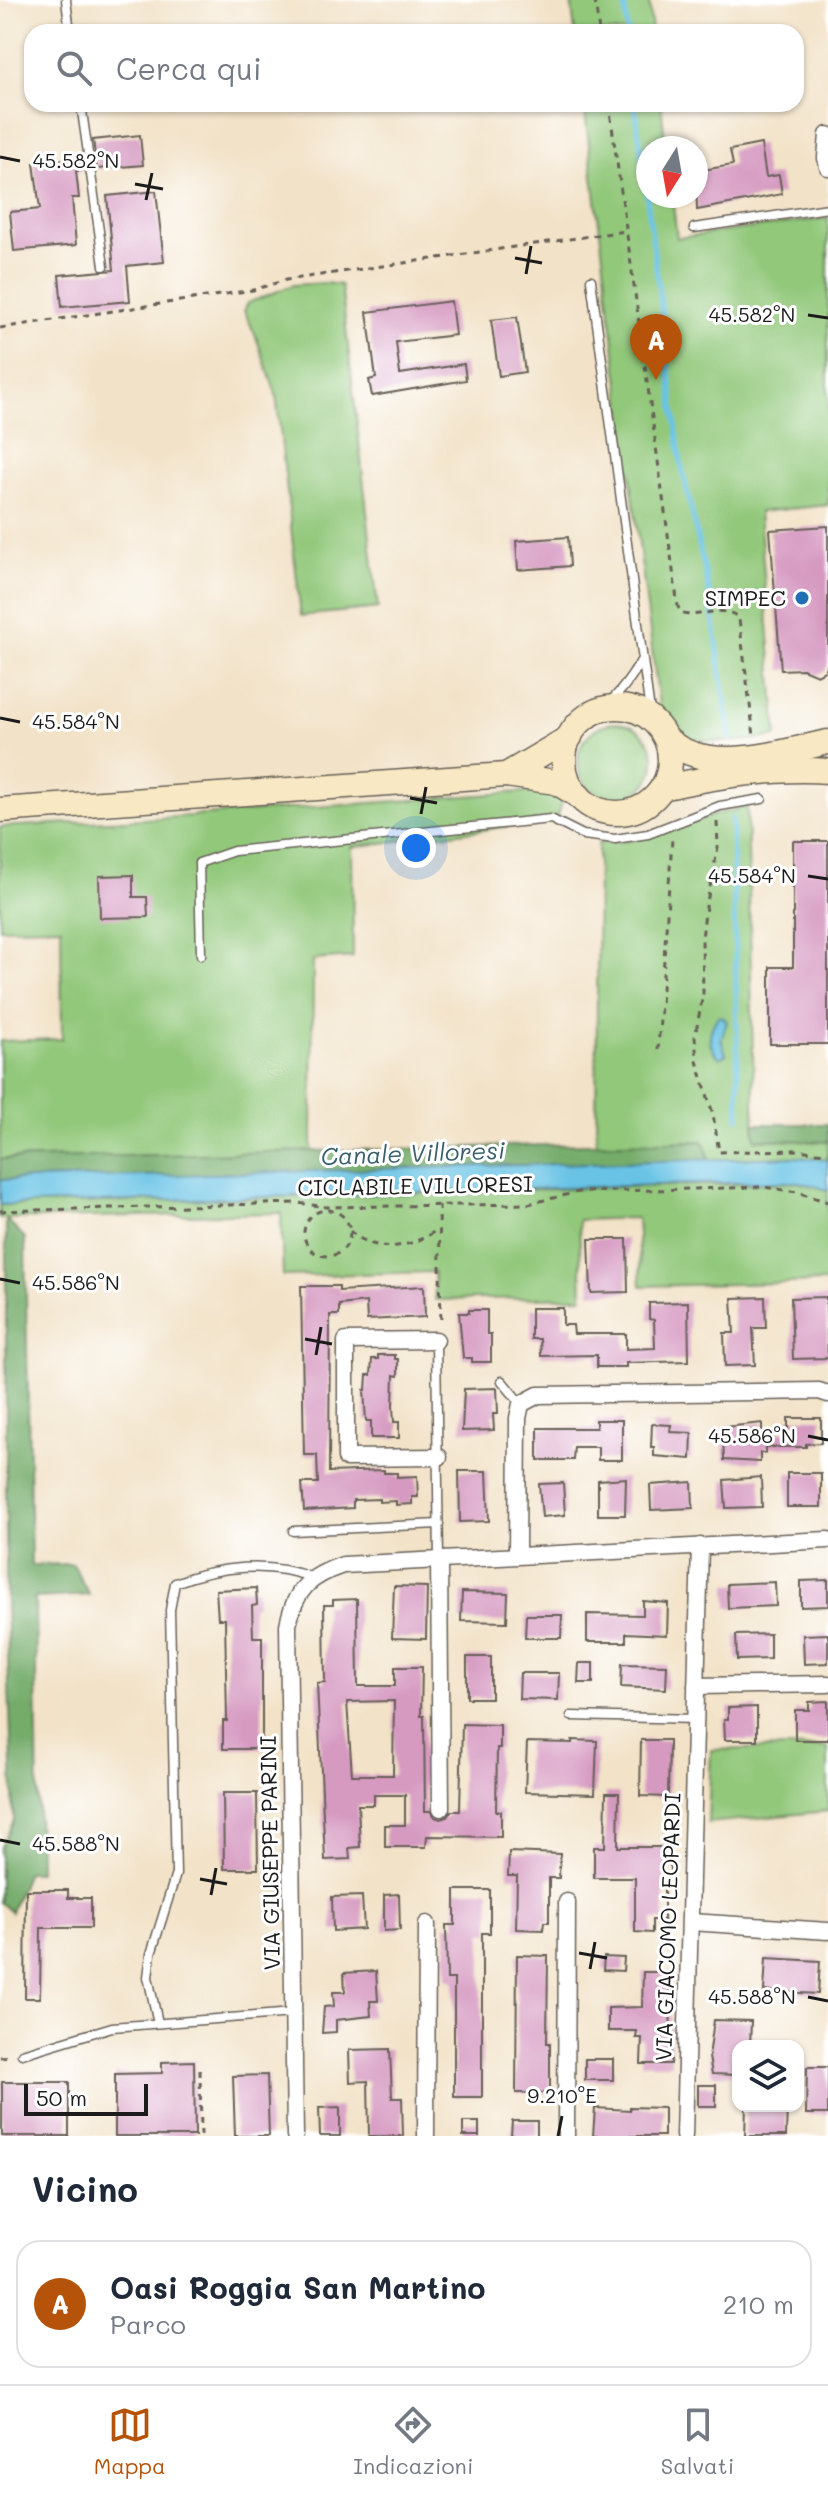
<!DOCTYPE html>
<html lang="it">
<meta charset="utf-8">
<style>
:root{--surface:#fff;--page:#f6f6f7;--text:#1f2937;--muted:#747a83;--line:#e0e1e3;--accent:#b45309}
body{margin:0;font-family:Mali,sans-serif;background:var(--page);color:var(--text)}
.controls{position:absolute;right:24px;bottom:24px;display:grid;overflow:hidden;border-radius:16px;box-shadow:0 2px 6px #0004}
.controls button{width:72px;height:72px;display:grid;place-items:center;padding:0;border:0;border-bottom:2px solid var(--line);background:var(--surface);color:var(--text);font:40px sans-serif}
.compass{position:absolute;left:636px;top:136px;width:72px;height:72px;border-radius:50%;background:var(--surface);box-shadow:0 2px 6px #0004;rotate:191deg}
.scale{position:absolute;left:24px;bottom:20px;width:124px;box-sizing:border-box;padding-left:8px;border:4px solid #1c1c1c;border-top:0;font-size:22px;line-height:28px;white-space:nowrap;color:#1c1c1c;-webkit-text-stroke:6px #fff;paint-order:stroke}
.you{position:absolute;left:416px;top:848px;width:28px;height:28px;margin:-20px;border:6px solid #fff;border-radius:50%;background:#1a73e8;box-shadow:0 0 0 12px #1a73e833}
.badge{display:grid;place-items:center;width:52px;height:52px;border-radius:50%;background:var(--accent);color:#fff;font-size:26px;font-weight:700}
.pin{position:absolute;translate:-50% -66px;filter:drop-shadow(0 2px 4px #0008)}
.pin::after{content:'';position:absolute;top:42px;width:28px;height:24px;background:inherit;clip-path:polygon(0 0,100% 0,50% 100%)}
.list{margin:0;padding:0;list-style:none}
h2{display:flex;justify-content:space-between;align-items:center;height:104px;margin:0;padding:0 32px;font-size:34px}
h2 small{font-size:26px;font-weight:400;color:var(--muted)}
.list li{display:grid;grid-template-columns:52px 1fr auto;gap:24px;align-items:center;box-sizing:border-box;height:128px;margin:0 16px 16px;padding:0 16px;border:2px solid var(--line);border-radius:24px}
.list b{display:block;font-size:30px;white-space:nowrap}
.list p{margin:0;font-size:26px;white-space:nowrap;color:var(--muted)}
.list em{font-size:26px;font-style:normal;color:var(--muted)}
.icon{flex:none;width:44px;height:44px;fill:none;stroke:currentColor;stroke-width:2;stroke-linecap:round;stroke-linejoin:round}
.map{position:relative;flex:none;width:828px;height:2136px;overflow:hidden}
.search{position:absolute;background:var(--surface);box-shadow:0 2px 6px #0004;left:24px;right:24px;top:24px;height:88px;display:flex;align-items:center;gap:20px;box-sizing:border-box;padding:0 28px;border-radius:24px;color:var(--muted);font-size:30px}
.sheet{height:248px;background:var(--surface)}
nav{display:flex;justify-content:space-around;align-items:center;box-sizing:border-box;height:112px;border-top:2px solid var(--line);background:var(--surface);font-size:22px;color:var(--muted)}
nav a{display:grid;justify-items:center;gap:4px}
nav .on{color:var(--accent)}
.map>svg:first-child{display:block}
</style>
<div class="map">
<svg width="828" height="2136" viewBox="0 0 828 2136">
<rect width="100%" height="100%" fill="#fff"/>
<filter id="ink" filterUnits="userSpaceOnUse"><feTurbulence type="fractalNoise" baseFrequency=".0125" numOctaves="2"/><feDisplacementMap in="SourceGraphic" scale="16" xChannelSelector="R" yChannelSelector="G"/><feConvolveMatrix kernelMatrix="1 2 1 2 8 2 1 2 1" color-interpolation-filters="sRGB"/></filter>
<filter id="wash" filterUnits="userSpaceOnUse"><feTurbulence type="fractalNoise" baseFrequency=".006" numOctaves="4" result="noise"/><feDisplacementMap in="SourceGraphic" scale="32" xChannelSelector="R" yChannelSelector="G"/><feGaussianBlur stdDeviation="1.8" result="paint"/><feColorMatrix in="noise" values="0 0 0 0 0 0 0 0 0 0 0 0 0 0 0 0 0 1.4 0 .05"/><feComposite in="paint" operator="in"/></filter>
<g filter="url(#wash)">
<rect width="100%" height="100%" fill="#f2e2c7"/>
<!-- green -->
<g fill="#92c87a" stroke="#57724b" stroke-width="2">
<path d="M571,0H649L652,32H575Z"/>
<path d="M584,104H661L666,148H648V196H672L677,238L828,218V505L759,512L777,736C748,741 697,749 672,727C668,723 664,717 660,712Z"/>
<path d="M325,283L341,285L378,608L301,616L276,394L255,334L244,311L248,303L293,285Z"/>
<circle cx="616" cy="761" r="38"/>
<path d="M551,790L555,791L562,803L557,818L549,821L352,847L353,957L313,960L312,1152L0,1159V1041L62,1039L61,927L0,928V827L162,818Z"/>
<path d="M747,807L755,1139L828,1142V1160L795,1157L710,1160L703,1141L596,1145L598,843C651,844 696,816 747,807Z"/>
<path d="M800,1182L828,1190V1282L641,1286L637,1218L579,1220L582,1297L435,1300L434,1272L283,1276L281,1213L0,1219V1205Z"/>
<path d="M828,1747V1811L708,1823L711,1750Z"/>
</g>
<!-- forest -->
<g fill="#75ac6a" stroke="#486443" stroke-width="2">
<path d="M754,1124H828V1142L755,1139Z"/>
<path d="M703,1141L710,1160L0,1180V1159Z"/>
<path d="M6,1219L25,1238L31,1565L73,1564L89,1595L35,1598L39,1872H27L11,1912L0,1902V1849L14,1820L6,1605Z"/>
</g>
<!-- water -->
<g fill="#68c3e5" stroke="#427080" stroke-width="2">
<path d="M718,1016L723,1017L727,1022L721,1039L726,1054L720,1058C706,1046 708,1031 718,1016Z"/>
<path d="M795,1157L828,1160V1190L800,1182H762L0,1205V1180Z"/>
</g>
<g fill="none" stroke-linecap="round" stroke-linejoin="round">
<!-- stream -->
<g stroke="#68c3e5" stroke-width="5">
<path d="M624,0L628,32"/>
<path d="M635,104L681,463L709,590L731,740"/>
<path d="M732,818L739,1119"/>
</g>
</g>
<g id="blocks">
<!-- building -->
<g fill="#d69ac1" fill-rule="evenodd">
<path d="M140,135L143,165L97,169L93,140Z"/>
<path d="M761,144L766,177L779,175L782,194L697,210L696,171L733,165L730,150Z"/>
<path d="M81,157L83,170L76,171L79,198H72L76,245L14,251L10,212L40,209L34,163Z"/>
<path d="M156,191L164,262L127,266L130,301L62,307L59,275L114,270L107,196Z"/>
<path d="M451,301L455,335L396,342L400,374L464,364L466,380L372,396L369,380L376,378L367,312Z"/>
<path d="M517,317L525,372L499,376L491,320Z"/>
<path d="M828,526V664L825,671L817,675L803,669L781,670L770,530Z"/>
<path d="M568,537L570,566L518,570L516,541Z"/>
<path d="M793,841H828V1044H770V967H793Z"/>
<path d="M133,875V897H147L148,917L100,918L99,876Z"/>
<path d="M589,1239H627L628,1292L591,1293Z"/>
<path d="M301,1286H339V1291L424,1286L425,1317L367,1320L366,1302L339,1305V1315H330L329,1472L384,1470V1473H397V1477L417,1476L418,1497H412V1504L396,1505V1501L379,1502V1499L353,1500V1508L304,1511L302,1483H318L317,1455H304Z"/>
<path d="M765,1297L766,1328H753L755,1365L725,1366L724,1333H734L732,1298Z"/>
<path d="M826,1297L828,1358L793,1359L791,1298Z"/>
<path d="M688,1302L689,1361L626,1363V1367H597V1355L541,1356L540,1339H531V1308H563V1325H573L574,1334H626V1349L655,1348L654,1320L649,1319V1303Z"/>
<path d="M469,1310H487V1334H491V1362H472V1358H463L459,1313H469Z"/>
<path d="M378,1355H395V1359H398V1376L394,1375L393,1406L394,1422H399V1438H371V1421H366L364,1390H366L367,1375H371L372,1359H378Z"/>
<path d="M497,1388L498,1414H493L494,1430L462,1431L464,1389Z"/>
<path d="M788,1418H821V1443L806,1444V1447H765V1453H760V1462L724,1460L723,1437H726L725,1427L762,1423V1432H788Z"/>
<path d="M596,1420H622V1460H598V1447H574L573,1460H538V1428H596Z"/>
<path d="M652,1424L671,1425L670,1432L692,1433L691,1459L654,1456V1447H651Z"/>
<path d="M459,1471H487L489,1521L460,1522Z"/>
<rect x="787" y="1473" width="34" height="34"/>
<path d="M761,1477L762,1507L726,1508L724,1480Z"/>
<path d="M626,1478L625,1515H598V1480Z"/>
<path d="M692,1482L693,1508L651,1510L650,1485Z"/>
<path d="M563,1483L565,1515L542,1517L539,1484Z"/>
<path d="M828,1580V1606L801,1607V1581Z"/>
<path d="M775,1582L776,1606L728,1608L727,1584Z"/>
<path d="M394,1586L427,1587L426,1639L392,1638Z"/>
<path d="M256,1588L257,1605L252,1606L253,1637H262V1749H223V1721H227L225,1619H218L216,1590Z"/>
<path d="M462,1592L508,1593L507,1622L461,1621Z"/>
<path d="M357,1599L358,1686H395V1667H422L421,1716H424L425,1811H431L435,1817L440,1819L447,1817L451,1811H460L462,1724L500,1725V1748H497L496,1811H501V1837L427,1836L426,1847H385V1825H405V1795H374V1805H358L360,1847L349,1848L350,1859L325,1860L317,1683L325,1682L324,1605H333V1600ZM394,1701L393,1775H352L347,1702Z"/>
<path d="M643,1601L668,1603L667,1635L626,1633V1642H587V1614L643,1615Z"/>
<path d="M526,1615H562L561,1638H525Z"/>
<path d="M770,1634V1659L737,1660L736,1635Z"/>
<path d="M828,1634V1663L804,1664L803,1635Z"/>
<rect x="467" y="1657" width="24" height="41"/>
<path d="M579,1663H593V1683H578Z"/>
<path d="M622,1664L667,1665L666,1689L621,1687Z"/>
<path d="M520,1673H559L558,1700L519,1699Z"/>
<path d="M828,1701V1740H795V1710H809V1702Z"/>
<path d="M757,1707V1740H725L724,1719H728V1708Z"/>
<path d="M572,1740L597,1741L595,1794L525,1792L527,1742L572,1743Z"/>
<path d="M641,1740H669L668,1797L640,1796Z"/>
<path d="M223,1793H257L258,1869H224Z"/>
<path d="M606,1793H619L618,1847H670V1878H664V1920H652V1933L635,1932V1878H594V1847H605Z"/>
<path d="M509,1852L560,1854L559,1878H549V1922H544L543,1930L516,1929L517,1876H508Z"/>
<path d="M26,1890H68V1898H91V1928H41L40,1998H25Z"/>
<path d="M455,1890H490V1933H482V2097H454V1979H447L446,1925H455Z"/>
<path d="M399,1894L400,1930L384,1931V1895Z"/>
<path d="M362,1896L364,1929L333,1931L332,1897Z"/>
<path d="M517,1955L548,1956L547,2043H550V2093H516Z"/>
<path d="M604,1957L624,1958L623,1971L603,1970Z"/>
<path d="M766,1958L820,1961L818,1994L764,1991Z"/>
<path d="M376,1971L378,2001H370L371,2016L336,2020V2032L322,2033L324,2007L334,2006L333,1992H345L344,1973Z"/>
<path d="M643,1972H670L671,2064H641L642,2038H636L637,2031H608V2008L642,2007Z"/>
<path d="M714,2020L751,2021L750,2046H738V2075L712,2074L709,2057Z"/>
<path d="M390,2049L392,2098H402L403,2136H369L368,2081L350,2082L349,2050Z"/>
<rect x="585" y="2059" width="28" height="21"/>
<path d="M194,2061L195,2136H115V2074L162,2073V2062Z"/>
<path d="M807,2067H828V2114H806Z"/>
<path d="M267,2075L269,2136H235L233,2076Z"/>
<rect x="2" y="2082" width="67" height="54"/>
<rect x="698" y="2085" width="18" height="21"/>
<path d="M746,2106H787L786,2136H745Z"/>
<path d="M340,2107V2136H320L319,2108Z"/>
<path d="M630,2107L664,2108V2136H593L595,2108L630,2110Z"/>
<path d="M512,2121H537V2136H511Z"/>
<rect x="463" y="2122" width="16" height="14"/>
</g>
</g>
</g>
<g filter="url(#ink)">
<use href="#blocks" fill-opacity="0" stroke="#676158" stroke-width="2"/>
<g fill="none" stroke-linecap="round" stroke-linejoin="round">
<!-- service casing -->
<g stroke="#676158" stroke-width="11">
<g id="service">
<path d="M66,0L70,32"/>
<path d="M81,104L104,266"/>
<path d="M694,228L828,208"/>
<path d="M591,280L651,719"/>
<path d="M600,710C619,696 631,679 642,659"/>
<path d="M201,955L199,863L234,851L551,819L583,835L615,839L648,834L720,806L762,799"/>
<path d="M436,1341L439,1560"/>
<path d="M502,1381L521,1404"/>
<path d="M293,1531L439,1524"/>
<path d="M571,1716L696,1719"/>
<path d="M158,2023L148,1977L151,1954L176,1874L170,1610L175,1583C218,1566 270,1561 313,1578"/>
<path d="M22,2054L112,2027L293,2013"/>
</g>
</g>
<!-- minor casing -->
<g stroke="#676158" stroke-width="19">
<g id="minor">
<path d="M828,135L826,158L828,167"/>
<path d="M436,1340L346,1341V1458L439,1457"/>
<path d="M517,1555L518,1418L521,1404L538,1395L819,1391L828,1394"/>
<path d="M439,1560L441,1808"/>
<path d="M696,1686L828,1684"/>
<path d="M691,1922L828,1931"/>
<path d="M295,2136L288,1625C295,1589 310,1576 343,1565L828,1540"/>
<path d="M426,2136L427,1924"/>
<path d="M566,2136L567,1902"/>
<path d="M684,2136L700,1546"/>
</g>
</g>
<!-- secondary casing -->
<g stroke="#676158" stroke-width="27">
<g id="secondary">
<circle cx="617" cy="760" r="53"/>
<path d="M665,737C703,777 780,752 828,742"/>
<path d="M506,775L570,737"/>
<path d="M662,788C716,776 773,767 828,771"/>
<path d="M0,810L506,775L556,782L579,796"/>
</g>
</g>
<!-- path -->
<g stroke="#676158" stroke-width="3" stroke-dasharray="6 6" stroke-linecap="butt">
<path d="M595,0L599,32"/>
<path d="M609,104L678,607L683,614C701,618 726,603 739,619L754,736"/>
<path d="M0,328L253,290L286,280L625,231"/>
<path d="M717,822L718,847L705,912L702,939L703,994L695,1037L697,1061L713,1114L719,1152L794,1150L828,1153"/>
<path d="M658,1050L672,839"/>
<path d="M439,1205L441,1325"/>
<circle cx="327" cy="1233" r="23"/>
<path d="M0,1211L298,1203L326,1207L528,1204L578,1192L764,1187L797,1192L828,1202"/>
<path d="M350,1231C377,1255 410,1248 437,1230"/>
<path d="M0,2057L12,2056"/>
<path d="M200,2070L201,2136"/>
</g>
<!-- service -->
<use href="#service" stroke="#fff" stroke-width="8"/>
<!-- minor -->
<use href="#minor" stroke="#fff" stroke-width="16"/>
<!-- secondary -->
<use href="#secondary" stroke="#f8e8c3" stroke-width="24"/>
</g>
</g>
<!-- ticks -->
<path fill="none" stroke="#1c1c1c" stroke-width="3" d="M0,157L20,161M135,184L163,189M146,200L152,173M515,258L542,263M526,274L531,246M808,315L828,318M0,718L20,722M410,798L437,803M421,814L426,787M808,876L828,879M0,1279L20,1283M305,1339L332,1344M316,1355L321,1327M808,1436L828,1440M0,1840L20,1844M200,1879L227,1884M211,1895L216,1868M579,1953L607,1958M590,1969L595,1942M808,1997L828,2001M558,2136L562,2116"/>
<!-- markers -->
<circle fill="#1f6fb2" stroke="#fff" stroke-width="3" cx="802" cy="598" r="8"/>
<g text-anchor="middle" stroke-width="6" stroke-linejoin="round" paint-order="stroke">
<!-- poi labels -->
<g font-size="22" fill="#1c1c1c" stroke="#fff" text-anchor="end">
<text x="786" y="606">SIMPEC</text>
</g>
<!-- street labels -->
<g font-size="22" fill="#1c1c1c" stroke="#fff">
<text transform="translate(415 1186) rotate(-1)" y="8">CICLABILE VILLORESI</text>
<text transform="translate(270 1853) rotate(-91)" y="8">VIA GIUSEPPE PARINI</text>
<text transform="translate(668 1927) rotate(-88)" y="8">VIA GIACOMO LEOPARDI</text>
</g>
<!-- water labels -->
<g font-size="24" font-style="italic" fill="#3a5f6c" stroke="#fff">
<text transform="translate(413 1154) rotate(-2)" y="8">Canale Villoresi</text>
</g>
</g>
<g font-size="20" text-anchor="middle" fill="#1c1c1c" stroke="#fff" stroke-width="6" stroke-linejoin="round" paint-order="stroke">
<text x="76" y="168">45.582°N</text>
<text x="752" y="322">45.582°N</text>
<text x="76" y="729">45.584°N</text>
<text x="752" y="883">45.584°N</text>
<text x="76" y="1290">45.586°N</text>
<text x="752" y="1443">45.586°N</text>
<text x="76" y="1851">45.588°N</text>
<text x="752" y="2004">45.588°N</text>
<text x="562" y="2103">9.210°E</text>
</g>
</svg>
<div class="controls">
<button><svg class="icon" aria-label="layers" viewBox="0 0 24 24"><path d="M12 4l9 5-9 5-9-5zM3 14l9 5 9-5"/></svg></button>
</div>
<svg class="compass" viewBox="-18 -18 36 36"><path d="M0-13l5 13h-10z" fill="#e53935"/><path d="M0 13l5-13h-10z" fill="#747a83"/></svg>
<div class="scale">50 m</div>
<div class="you"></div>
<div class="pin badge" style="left:656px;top:380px">A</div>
<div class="search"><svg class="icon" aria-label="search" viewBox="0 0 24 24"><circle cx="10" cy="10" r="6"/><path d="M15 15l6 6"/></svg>Cerca qui</div>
</div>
<section class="sheet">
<h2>Vicino<small></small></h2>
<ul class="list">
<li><span class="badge">A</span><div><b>Oasi Roggia San Martino</b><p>Parco</p></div><em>210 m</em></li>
</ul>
</section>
<nav>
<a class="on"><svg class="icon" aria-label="map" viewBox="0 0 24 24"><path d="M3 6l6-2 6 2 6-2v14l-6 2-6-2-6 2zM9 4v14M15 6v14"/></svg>Mappa</a>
<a><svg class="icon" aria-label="directions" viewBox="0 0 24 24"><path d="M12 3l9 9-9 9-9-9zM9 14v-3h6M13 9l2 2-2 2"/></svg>Indicazioni</a>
<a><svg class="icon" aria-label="saved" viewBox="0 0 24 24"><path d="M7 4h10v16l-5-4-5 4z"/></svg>Salvati</a>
</nav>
